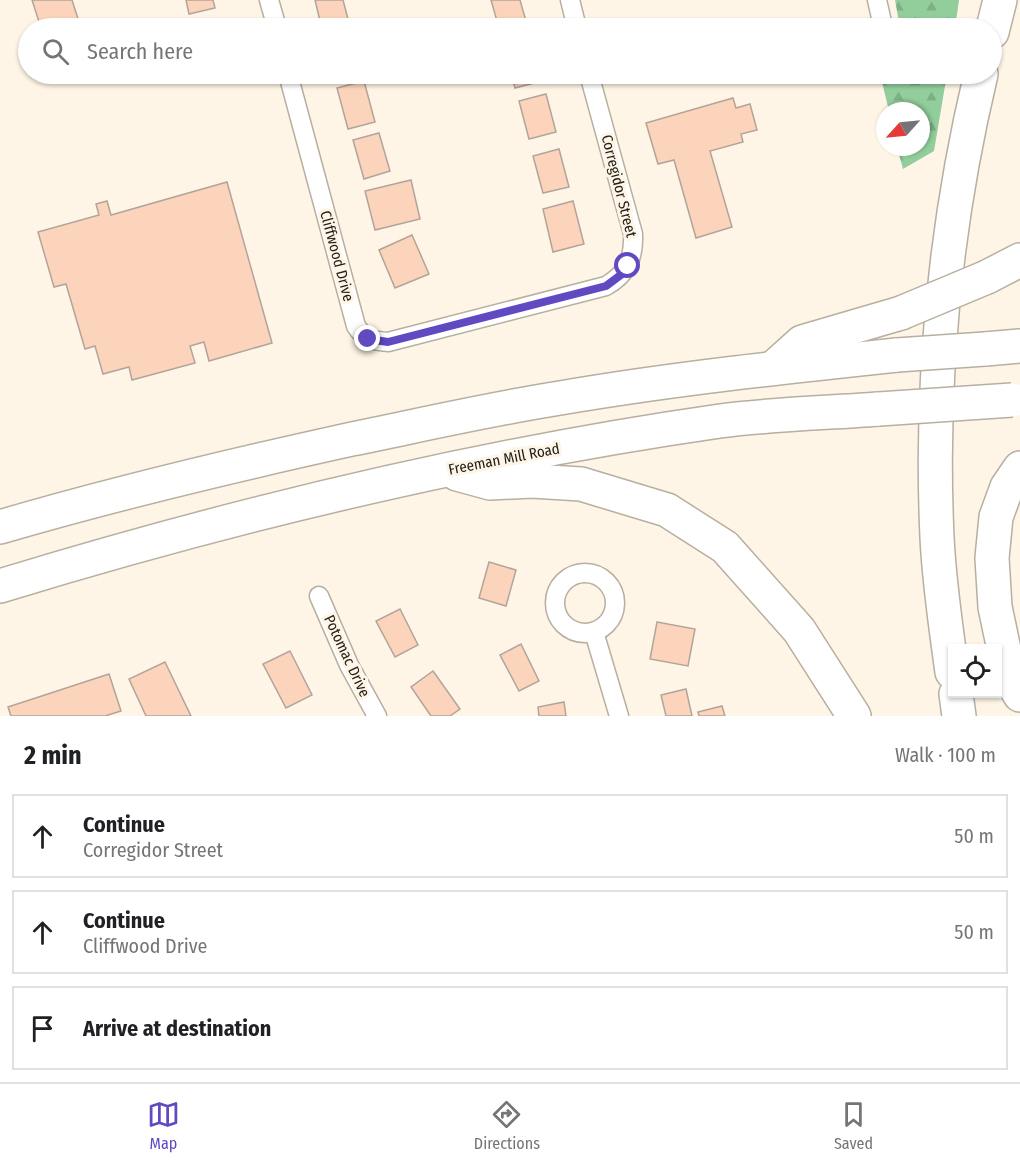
<!DOCTYPE html>
<meta charset="utf-8">
<style>
:root{--surface:#fff;--page:#f6f6f6;--text:#202124;--muted:#757577;--line:#e0e0e0;--accent:#6149c2}
body{margin:0;font-family:"Fira Sans Condensed",sans-serif;background:var(--page);color:var(--text)}
.controls{position:absolute;right:18px;bottom:18px;display:grid;overflow:hidden;border-radius:0px;box-shadow:0 2px 4px #0004}
.controls button{width:54px;height:54px;display:grid;place-items:center;padding:0;border:0;border-bottom:2px solid var(--line);background:var(--surface);color:var(--text);font:30px sans-serif}
.compass{position:absolute;left:876px;top:102px;width:54px;height:54px;border-radius:50%;background:var(--surface);box-shadow:0 2px 4px #0004;rotate:243deg}
.stop{position:absolute;width:18px;height:18px;margin:-14px;border:4px solid #6149c2;border-radius:50%;background:#fff}
.stop.end{background:#6149c2;border-color:#fff;box-shadow:0 2px 6px #0008}
.list{margin:0;padding:0;list-style:none}
h2{display:flex;justify-content:space-between;align-items:center;height:78px;margin:0;padding:0 24px;font-size:26px}
h2 small{font-size:20px;font-weight:400;color:var(--muted)}
.list li{display:grid;grid-template-columns:39px 1fr auto;gap:18px;align-items:center;box-sizing:border-box;height:84px;margin:0 12px 12px;padding:0 12px;border:2px solid var(--line);border-radius:0px}
.list b{display:block;font-size:22px;white-space:nowrap}
.list p{margin:0;font-size:20px;white-space:nowrap;color:var(--muted)}
.list em{font-size:20px;font-style:normal;color:var(--muted)}
.icon{flex:none;width:33px;height:33px;fill:none;stroke:currentColor;stroke-width:2;stroke-linecap:round;stroke-linejoin:round}
.map{position:relative;flex:none;width:1020px;height:716px;overflow:hidden}
.search{position:absolute;background:var(--surface);box-shadow:0 2px 4px #0004;left:18px;right:18px;top:18px;height:66px;display:flex;align-items:center;gap:15px;box-sizing:border-box;padding:0 21px;border-radius:33px;color:var(--muted);font-size:22px}
.sheet{height:366px;background:var(--surface)}
nav{display:flex;justify-content:space-around;align-items:center;box-sizing:border-box;height:84px;border-top:2px solid var(--line);background:var(--surface);font-size:16px;color:var(--muted)}
nav a{display:grid;justify-items:center;gap:3px}
nav .on{color:var(--accent)}
.map>svg:first-child{display:block}
</style>
<div class="map">
<svg width="1020" height="716" viewBox="0 0 1020 716">
<defs>
<pattern id="forest-firs" width="22" height="20" patternUnits="userSpaceOnUse" patternTransform="scale(1.5)"><rect width="22" height="20" fill="#92cd9c"/><path d="M5 1l3.5 6h-7zM16 11l3.5 6h-7z" fill="#7eb086"/></pattern>
</defs>
<rect width="100%" height="100%" fill="#fef5e6"/>
<!-- forest -->
<g fill="url(#forest-firs)">
<path d="M895,0H959L955,28H900Z"/>
<path d="M880,74H947L934,151L903,169L897,147H921V111H889Z"/>
</g>
<!-- building -->
<g fill="#fbd4bb" stroke="#b3a49b" stroke-width="1.5">
<path d="M32,0H72L81,28H41Z"/>
<path d="M186,0H213L215,8L189,14Z"/>
<path d="M315,0H343L348,19L321,25Z"/>
<path d="M491,0H520L528,28H499Z"/>
<path d="M511,74H540L542,81L515,88Z"/>
<path d="M364,81L375,122L348,129L337,88Z"/>
<path d="M546,94L556,132L529,139L519,101Z"/>
<path d="M733,98L736,108L750,104L757,130L741,134L743,142L710,151L732,227L696,238L674,160L658,164L646,123Z"/>
<path d="M379,133L390,171L364,179L353,140Z"/>
<path d="M559,149L569,187L543,193L533,156Z"/>
<path d="M411,180L420,219L375,230L365,191Z"/>
<path d="M227,182L272,343L209,361L204,342L190,346L195,363L132,380L129,367L103,374L95,346L85,349L66,284L54,287L38,232L99,215L96,204L107,201L111,215Z"/>
<path d="M573,201L584,244L553,252L543,209Z"/>
<path d="M412,235L429,274L395,288L379,250Z"/>
<path d="M489,562L516,570L506,606L479,598Z"/>
<path d="M400,609L418,645L395,657L376,621Z"/>
<path d="M657,622L695,629L688,666L650,659Z"/>
<path d="M521,644L539,681L519,691L500,655Z"/>
<path d="M290,651L312,695L286,708L263,664Z"/>
<path d="M165,662L191,716H146L129,679Z"/>
<path d="M433,671L460,709L450,716H431L411,687Z"/>
<path d="M109,674L121,711L105,716H11L8,707Z"/>
<path d="M686,689L692,716H666L661,695Z"/>
<path d="M564,702L566,716H539L538,707Z"/>
<path d="M722,706L725,716H699L698,712Z"/>
</g>
<g fill="none" stroke-linecap="round" stroke-linejoin="round">
<!-- street casing -->
<g stroke="#b7afa0" stroke-width="21">
<g id="street">
<path d="M269,0L277,28"/>
<path d="M570,0L577,28"/>
<path d="M877,0L882,22"/>
<path d="M288,74L356,326C364,339 373,341 388,342L606,286C627,274 634,258 633,234L589,74"/>
<circle cx="585" cy="603" r="30"/>
<path d="M319,596L349,665L377,716"/>
<path d="M594,632L619,716"/>
</g>
</g>
<!-- highway casing -->
<g stroke="#b7afa0" stroke-width="36">
<g id="highway">
<path d="M992,32L1000,0"/>
<path d="M987,277L1020,260"/>
<path d="M985,349L1020,346"/>
<path d="M773,368L802,342L901,313"/>
<path d="M1020,468L1007,487L996,517L992,558L995,607L1010,678L1020,695"/>
<path d="M457,474L490,483L532,481L581,484L667,510L725,547L799,630L854,716"/>
<path d="M0,527C116,493 234,465 352,439C421,425 490,409 560,398C671,379 784,367 897,355"/>
<path d="M0,586C236,514 476,456 720,421C772,414 826,413 879,409"/>
<path d="M952,672C946,628 939,582 937,537C930,382 945,225 981,74"/>
<path d="M956,694L959,716"/>
</g>
</g>
<!-- street -->
<use href="#street" stroke="#fff" stroke-width="18"/>
<!-- highway -->
<use href="#highway" stroke="#fff" stroke-width="33"/>
<!-- highway-bridge casing -->
<g stroke="#b7afa0" stroke-width="36" stroke-linecap="butt">
<g id="highway-bridge">
<path d="M901,313L987,277"/>
<path d="M897,355L985,349"/>
<path d="M879,409L1012,400"/>
</g>
</g>
<!-- highway-bridge -->
<use href="#highway-bridge" stroke="#fff" stroke-width="33"/>
</g>
<g fill="none" stroke-linecap="round" stroke-linejoin="round">
<!-- route -->
<path stroke="#6149c2" stroke-width="8" d="M368,339L388,342L606,286L622,274L628,266"/>
</g>
<g text-anchor="middle" stroke-width="6" stroke-linejoin="round" paint-order="stroke">
<!-- street labels -->
<g font-size="15" fill="#23201a" stroke="#fef5e6">
<text transform="translate(619 186) rotate(76)" y="5">Corregidor Street</text>
<text transform="translate(337 256) rotate(75)" y="5">Cliffwood Drive</text>
<text transform="translate(504 459) rotate(-11)" y="5">Freeman Mill Road</text>
<text transform="translate(347 656) rotate(65)" y="5">Potomac Drive</text>
</g>
</g>
</svg>
<div class="controls">
<button><svg class="icon" aria-label="locate" viewBox="0 0 24 24"><circle cx="12" cy="12" r="6"/><path d="M12 2v4M12 18v4M2 12h4M18 12h4"/></svg></button>
</div>
<svg class="compass" viewBox="-18 -18 36 36"><path d="M0-13l5 13h-10z" fill="#e53935"/><path d="M0 13l5-13h-10z" fill="#757577"/></svg>
<div class="stop" style="left:628px;top:266px"></div>
<div class="stop end" style="left:368px;top:339px"></div>
<div class="search"><svg class="icon" aria-label="search" viewBox="0 0 24 24"><circle cx="10" cy="10" r="6"/><path d="M15 15l6 6"/></svg>Search here</div>
</div>
<section class="sheet">
<h2>2 min<small>Walk · 100 m</small></h2>
<ul class="list">
<li><svg class="icon" aria-label="ahead" viewBox="0 0 24 24"><path d="M12 20V5M6 11l6-6 6 6"/></svg><div><b>Continue</b><p>Corregidor Street</p></div><em>50 m</em></li>
<li><svg class="icon" aria-label="ahead" viewBox="0 0 24 24"><path d="M12 20V5M6 11l6-6 6 6"/></svg><div><b>Continue</b><p>Cliffwood Drive</p></div><em>50 m</em></li>
<li><svg class="icon" aria-label="arrive" viewBox="0 0 24 24"><path d="M6 21V4h12l-3 4 3 4H6"/></svg><div><b>Arrive at destination</b></div></li>
</ul>
</section>
<nav>
<a class="on"><svg class="icon" aria-label="map" viewBox="0 0 24 24"><path d="M3 6l6-2 6 2 6-2v14l-6 2-6-2-6 2zM9 4v14M15 6v14"/></svg>Map</a>
<a><svg class="icon" aria-label="directions" viewBox="0 0 24 24"><path d="M12 3l9 9-9 9-9-9zM9 14v-3h6M13 9l2 2-2 2"/></svg>Directions</a>
<a><svg class="icon" aria-label="saved" viewBox="0 0 24 24"><path d="M7 4h10v16l-5-4-5 4z"/></svg>Saved</a>
</nav>
